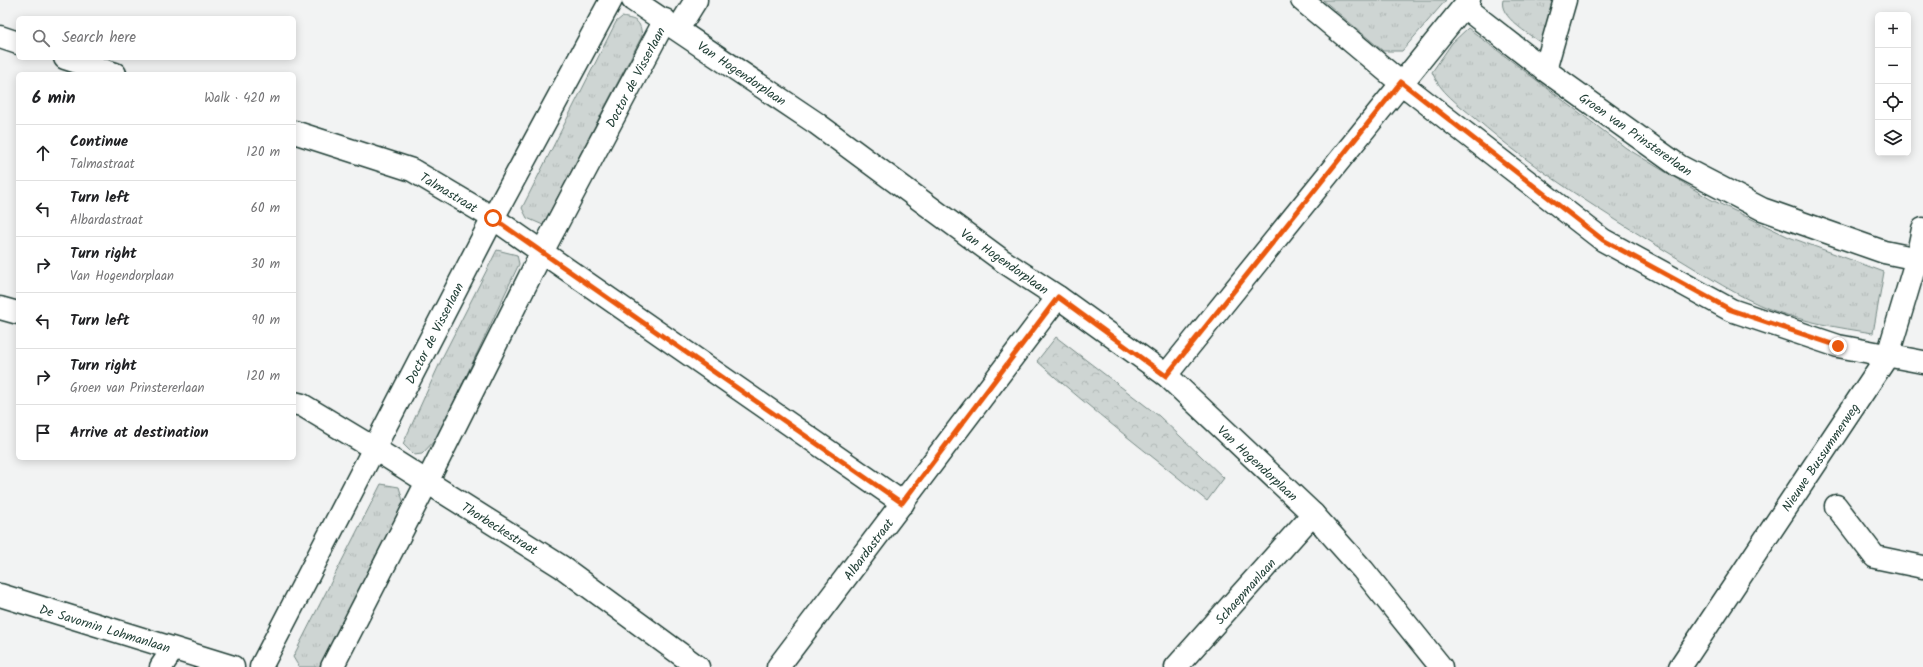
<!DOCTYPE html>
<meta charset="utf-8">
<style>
:root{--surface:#fff;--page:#f2f2f2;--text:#202124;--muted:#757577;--line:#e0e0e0}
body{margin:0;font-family:Kalam,sans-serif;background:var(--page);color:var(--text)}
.controls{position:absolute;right:12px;top:12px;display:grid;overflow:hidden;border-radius:6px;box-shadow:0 2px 10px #0003}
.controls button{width:36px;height:36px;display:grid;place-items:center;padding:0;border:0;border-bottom:1px solid var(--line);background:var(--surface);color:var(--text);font:20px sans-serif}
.stop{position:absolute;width:12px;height:12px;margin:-9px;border:3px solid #ea580c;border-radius:50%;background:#fff}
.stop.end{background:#ea580c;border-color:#fff;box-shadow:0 1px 4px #0008}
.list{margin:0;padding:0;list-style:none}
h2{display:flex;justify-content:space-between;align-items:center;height:52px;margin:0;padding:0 16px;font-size:17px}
h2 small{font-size:13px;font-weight:400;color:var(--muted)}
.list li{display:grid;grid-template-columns:26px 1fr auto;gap:12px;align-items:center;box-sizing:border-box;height:56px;padding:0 16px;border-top:1px solid var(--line)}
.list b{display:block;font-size:15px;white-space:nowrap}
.list p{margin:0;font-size:13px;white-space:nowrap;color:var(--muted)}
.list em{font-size:13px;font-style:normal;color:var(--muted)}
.icon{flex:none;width:22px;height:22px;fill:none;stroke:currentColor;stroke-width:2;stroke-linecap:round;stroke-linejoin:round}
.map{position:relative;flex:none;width:1923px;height:667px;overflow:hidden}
.search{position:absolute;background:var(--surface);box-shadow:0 2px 10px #0003;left:16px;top:16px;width:280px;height:44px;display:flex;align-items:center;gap:10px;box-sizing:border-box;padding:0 14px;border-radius:6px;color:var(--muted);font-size:15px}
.panel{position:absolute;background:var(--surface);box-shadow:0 2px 10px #0003;left:16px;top:72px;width:280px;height:388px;border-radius:6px}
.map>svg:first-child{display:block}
</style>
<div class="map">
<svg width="1923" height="667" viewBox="0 0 1923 667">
<defs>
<pattern id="grass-tufts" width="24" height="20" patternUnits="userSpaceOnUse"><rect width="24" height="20" fill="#ced5d3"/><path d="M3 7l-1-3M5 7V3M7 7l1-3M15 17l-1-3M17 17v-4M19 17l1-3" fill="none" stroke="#b0b8b6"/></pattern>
<pattern id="forest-crowns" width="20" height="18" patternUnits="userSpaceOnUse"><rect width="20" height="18" fill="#ced5d3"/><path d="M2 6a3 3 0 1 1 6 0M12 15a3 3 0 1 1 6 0" fill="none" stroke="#b0b8b6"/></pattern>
</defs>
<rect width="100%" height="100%" fill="#f2f3f3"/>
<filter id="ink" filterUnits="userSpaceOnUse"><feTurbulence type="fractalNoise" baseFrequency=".025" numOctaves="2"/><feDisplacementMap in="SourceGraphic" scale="8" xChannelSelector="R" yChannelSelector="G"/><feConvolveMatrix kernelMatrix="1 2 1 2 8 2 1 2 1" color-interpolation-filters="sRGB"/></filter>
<g filter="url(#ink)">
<!-- grass -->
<g fill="url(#grass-tufts)" stroke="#768984">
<path d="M1323,0H1446L1402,51H1383Z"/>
<path d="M1503,0H1554L1541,43C1529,34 1498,16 1503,0Z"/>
<path d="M622,17C637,20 640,20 642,36L543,225L527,218L522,208L616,22Z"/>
<path d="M1468,28L1626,148L1710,199L1789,237L1884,272L1873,333C1839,328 1805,322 1772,310C1738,297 1706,275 1674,256C1604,213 1537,172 1475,118C1458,104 1440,92 1432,72L1452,43Z"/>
<path d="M497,250L517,255L519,264L437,438L422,454L414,455L403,444L444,354Z"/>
<path d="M381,484L399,487L404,504L324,667H299L293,657Z"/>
</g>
<!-- forest -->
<path fill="url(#forest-crowns)" stroke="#768984" d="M1056,337L1159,416L1224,478L1207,501C1150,454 1091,410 1037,361Z"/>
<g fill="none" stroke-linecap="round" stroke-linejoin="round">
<!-- minor casing -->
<g stroke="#1f3d34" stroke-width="25">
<g id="minor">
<path d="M633,0L816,123L1003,261L1058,297L1166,375L1313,514L1363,570L1441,667"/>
<path d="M1302,0L1401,83L1603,240L1731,310L1838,346L1923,362"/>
<path d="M1464,7L1545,70L1679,166L1762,209L1884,252L1923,260"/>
<path d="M678,29L696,0"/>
<path d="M0,37L18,43"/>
<path d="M65,58L115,74"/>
<path d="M1545,70L1565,0"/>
<path d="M294,132L412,170L493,218L903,503"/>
<path d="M0,308L18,313"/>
<path d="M1166,375L1469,0"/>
<path d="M294,403L302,405L375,449L562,567L698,667"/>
<path d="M1836,506L1875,557L1923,567"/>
<path d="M0,595L233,667"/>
<path d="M161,667L173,649"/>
<path d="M261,667L493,218L611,0"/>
<path d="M332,667L427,482L542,252L665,20"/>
<path d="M778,667L1058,297"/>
<path d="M1176,667L1313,514"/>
</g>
</g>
<!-- major casing -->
<g stroke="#1f3d34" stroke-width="25">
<path id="major" d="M1680,667L1888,355L1917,258L1923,229"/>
</g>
<!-- minor -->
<use href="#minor" stroke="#fff" stroke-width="22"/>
<!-- major -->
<use href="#major" stroke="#fff" stroke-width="22"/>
</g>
</g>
<g fill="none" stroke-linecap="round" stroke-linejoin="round" filter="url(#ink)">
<!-- route -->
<path stroke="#ea580c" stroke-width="5" d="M493,218L902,503L1058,297L1166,376L1401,82L1603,240L1731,310L1838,346"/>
</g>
<g text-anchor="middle" stroke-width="3" stroke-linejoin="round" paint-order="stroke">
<!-- street labels -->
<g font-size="13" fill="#1f3d34" stroke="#fff">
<text transform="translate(742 73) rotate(34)" y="5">Van Hogendorplaan</text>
<text transform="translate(635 77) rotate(-62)" y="5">Doctor de Visserlaan</text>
<text transform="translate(1636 134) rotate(35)" y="5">Groen van Prinstererlaan</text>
<text transform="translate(449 192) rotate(31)" y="5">Talmastraat</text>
<text transform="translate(1005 261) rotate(35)" y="5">Van Hogendorplaan</text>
<text transform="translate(434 333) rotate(-63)" y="5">Doctor de Visserlaan</text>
<text transform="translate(1820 457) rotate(-56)" y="5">Nieuwe Bussummerweg</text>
<text transform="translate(1258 463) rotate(43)" y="5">Van Hogendorplaan</text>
<text transform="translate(500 528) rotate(32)" y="5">Thorbeckestraat</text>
<text transform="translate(868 549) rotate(-53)" y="5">Albardastraat</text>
<text transform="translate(1245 591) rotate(-48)" y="5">Schaepmanlaan</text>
<text transform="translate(105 628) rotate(17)" y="5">De Savornin Lohmanlaan</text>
</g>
</g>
</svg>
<div class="controls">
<button>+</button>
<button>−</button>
<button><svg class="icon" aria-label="locate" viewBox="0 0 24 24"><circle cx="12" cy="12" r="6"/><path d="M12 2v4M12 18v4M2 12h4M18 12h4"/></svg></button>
<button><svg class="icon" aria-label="layers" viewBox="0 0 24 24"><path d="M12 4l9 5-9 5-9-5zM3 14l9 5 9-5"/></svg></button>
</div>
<div class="stop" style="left:493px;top:218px"></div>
<div class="stop end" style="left:1838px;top:346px"></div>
<div class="search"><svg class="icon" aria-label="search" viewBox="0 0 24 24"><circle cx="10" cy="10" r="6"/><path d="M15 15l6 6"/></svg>Search here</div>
<section class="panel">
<h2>6 min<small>Walk · 420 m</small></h2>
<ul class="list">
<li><svg class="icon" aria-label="ahead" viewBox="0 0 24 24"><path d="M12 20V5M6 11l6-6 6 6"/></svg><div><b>Continue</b><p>Talmastraat</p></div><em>120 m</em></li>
<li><svg class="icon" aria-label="left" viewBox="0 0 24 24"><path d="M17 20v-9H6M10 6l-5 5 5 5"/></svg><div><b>Turn left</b><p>Albardastraat</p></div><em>60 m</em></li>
<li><svg class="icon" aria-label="right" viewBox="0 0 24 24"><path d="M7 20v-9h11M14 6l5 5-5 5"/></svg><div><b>Turn right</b><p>Van Hogendorplaan</p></div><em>30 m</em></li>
<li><svg class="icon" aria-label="left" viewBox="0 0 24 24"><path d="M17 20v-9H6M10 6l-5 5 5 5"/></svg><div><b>Turn left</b></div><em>90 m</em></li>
<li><svg class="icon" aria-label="right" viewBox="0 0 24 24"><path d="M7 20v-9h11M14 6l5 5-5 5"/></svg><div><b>Turn right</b><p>Groen van Prinstererlaan</p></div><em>120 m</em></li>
<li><svg class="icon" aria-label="arrive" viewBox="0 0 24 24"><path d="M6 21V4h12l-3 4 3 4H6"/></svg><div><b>Arrive at destination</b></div></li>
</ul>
</section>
</div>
